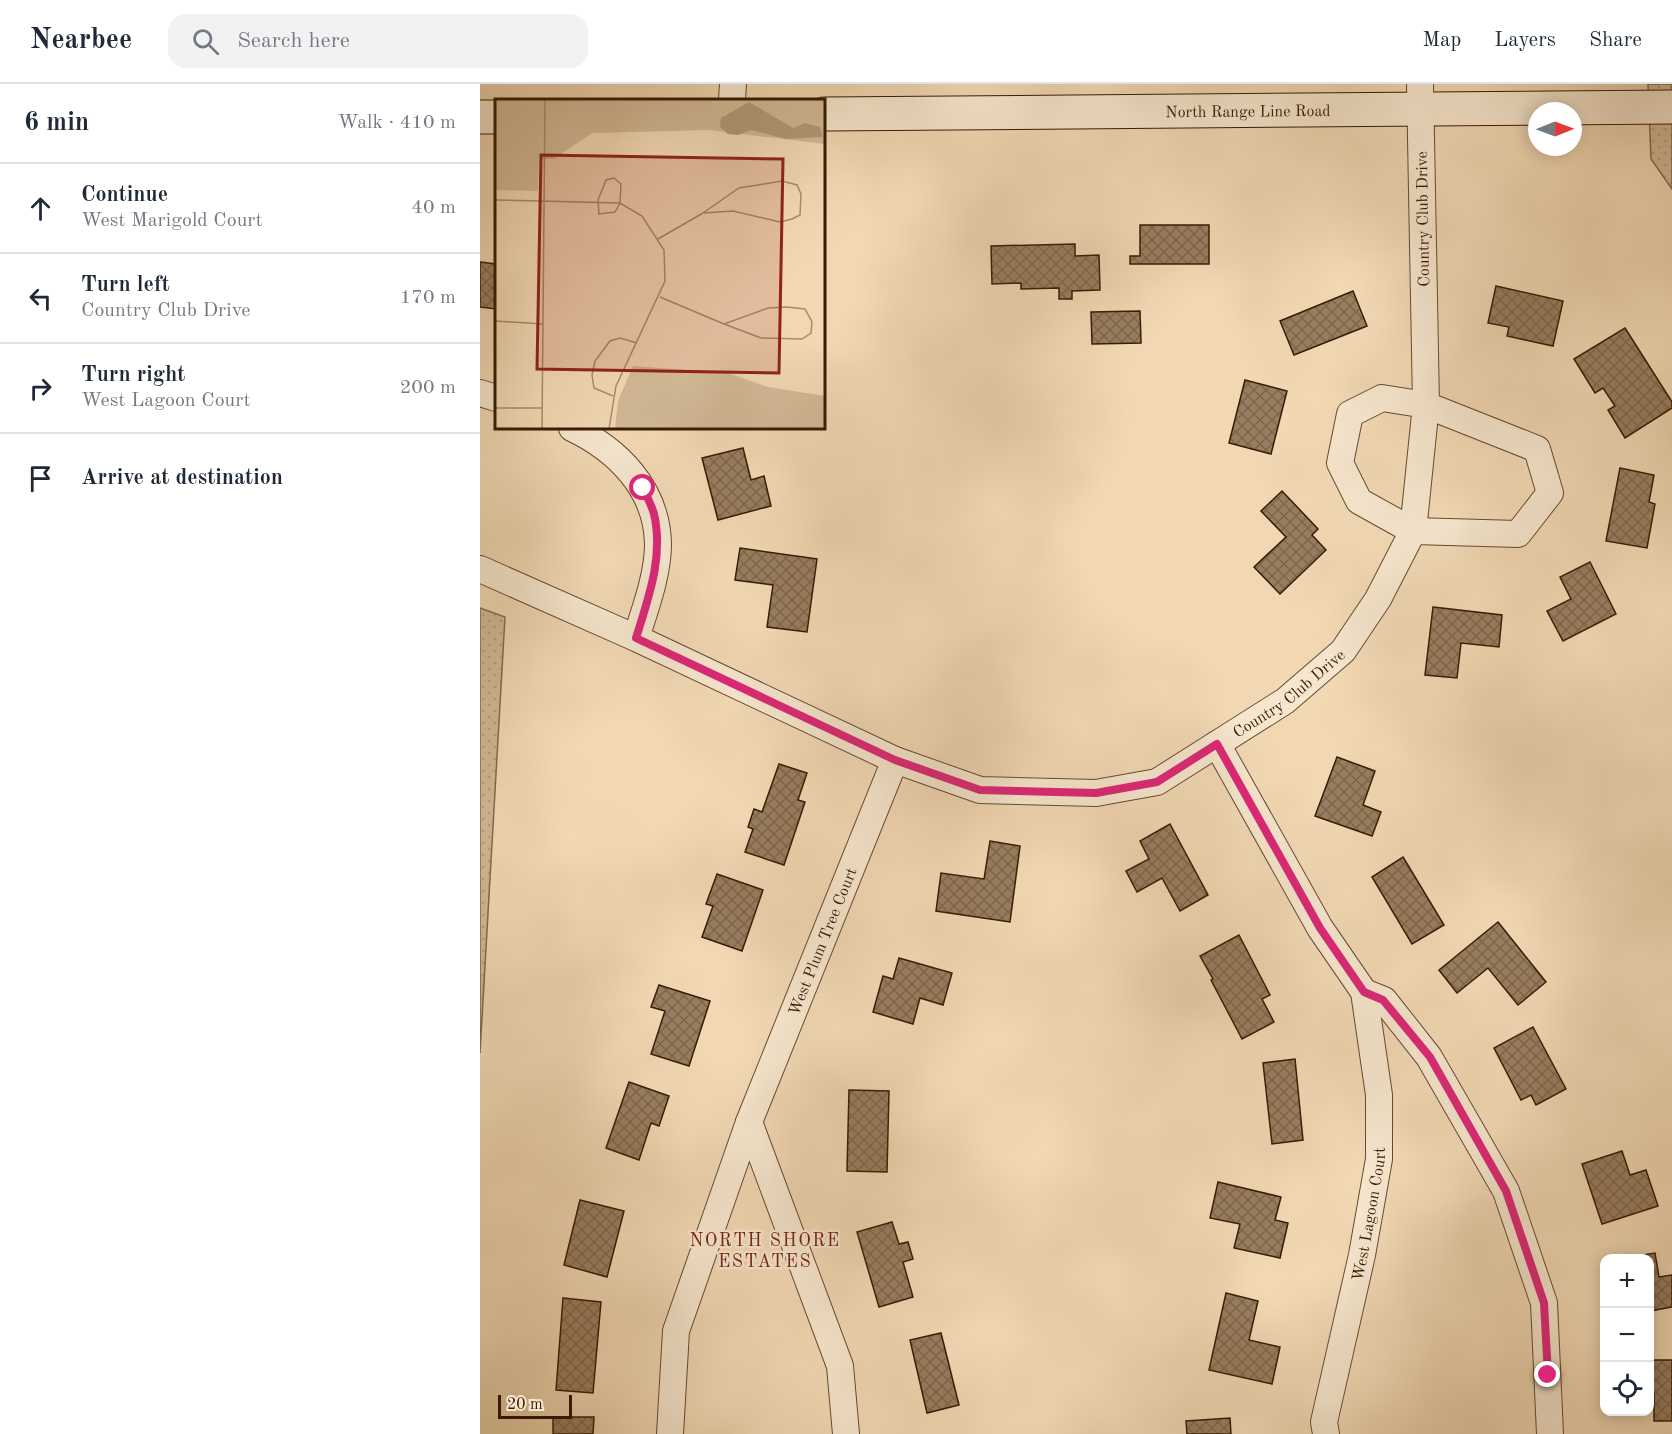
<!DOCTYPE html>
<meta charset="utf-8">
<style>
:root{--surface:#fff;--page:#f2f2f3;--text:#1f2937;--muted:#747a83;--line:#e0e1e3}
body{margin:0;font-family:"Old Standard TT",serif;background:var(--page);color:var(--text)}
.controls{position:absolute;right:18px;bottom:18px;display:grid;overflow:hidden;border-radius:12px;box-shadow:0 3px 15px #0003}
.controls button{width:54px;height:54px;display:grid;place-items:center;padding:0;border:0;border-bottom:2px solid var(--line);background:var(--surface);color:var(--text);font:30px sans-serif}
.compass{position:absolute;left:1048px;top:18px;width:54px;height:54px;border-radius:50%;background:var(--surface);box-shadow:0 3px 15px #0003;rotate:89deg}
.scale{position:absolute;left:18px;bottom:15px;width:74px;box-sizing:border-box;padding-left:6px;border:3px solid #371b03;border-top:0;font-size:16px;line-height:21px;white-space:nowrap;color:#371b03;-webkit-text-stroke:4px #f6e6ce;paint-order:stroke}
.stop{position:absolute;width:18px;height:18px;margin:-14px;border:4px solid #db2777;border-radius:50%;background:#fff}
.stop.end{background:#db2777;border-color:#fff;box-shadow:0 2px 6px #0008}
.list{margin:0;padding:0;list-style:none}
h2{display:flex;justify-content:space-between;align-items:center;height:78px;margin:0;padding:0 24px;font-size:26px}
h2 small{font-size:20px;font-weight:400;color:var(--muted)}
.list li{display:grid;grid-template-columns:39px 1fr auto;gap:18px;align-items:center;box-sizing:border-box;height:90px;padding:0 24px;border-top:2px solid var(--line)}
.list b{display:block;font-size:22px;white-space:nowrap}
.list p{margin:0;font-size:20px;white-space:nowrap;color:var(--muted)}
.list em{font-size:20px;font-style:normal;color:var(--muted)}
.icon{flex:none;width:33px;height:33px;fill:none;stroke:currentColor;stroke-width:2;stroke-linecap:round;stroke-linejoin:round}
.map{position:relative;flex:none;width:1192px;height:1350px;overflow:hidden}
header{display:flex;align-items:center;gap:36px;box-sizing:border-box;height:84px;padding:0 30px;background:var(--surface);border-bottom:2px solid var(--line)}
header strong{font-size:28px}
nav{display:flex;gap:33px;margin-inline-start:auto;font-size:21px}
.search{width:420px;height:54px;background:var(--page);display:flex;align-items:center;gap:15px;box-sizing:border-box;padding:0 21px;border-radius:18px;color:var(--muted);font-size:22px}
main{display:flex}
aside{flex:1;background:var(--surface)}
.map>svg:first-child{display:block}
</style>
<header>
<strong>Nearbee</strong>
<div class="search"><svg class="icon" aria-label="search" viewBox="0 0 24 24"><circle cx="10" cy="10" r="6"/><path d="M15 15l6 6"/></svg>Search here</div>
<nav><a>Map</a><a>Layers</a><a>Share</a></nav>
</header>
<main>
<aside>
<h2>6 min<small>Walk · 410 m</small></h2>
<ul class="list">
<li><svg class="icon" aria-label="ahead" viewBox="0 0 24 24"><path d="M12 20V5M6 11l6-6 6 6"/></svg><div><b>Continue</b><p>West Marigold Court</p></div><em>40 m</em></li>
<li><svg class="icon" aria-label="left" viewBox="0 0 24 24"><path d="M17 20v-9H6M10 6l-5 5 5 5"/></svg><div><b>Turn left</b><p>Country Club Drive</p></div><em>170 m</em></li>
<li><svg class="icon" aria-label="right" viewBox="0 0 24 24"><path d="M7 20v-9h11M14 6l5 5-5 5"/></svg><div><b>Turn right</b><p>West Lagoon Court</p></div><em>200 m</em></li>
<li><svg class="icon" aria-label="arrive" viewBox="0 0 24 24"><path d="M6 21V4h12l-3 4 3 4H6"/></svg><div><b>Arrive at destination</b></div></li>
</ul>
</aside>
<div class="map">
<svg width="1192" height="1350" viewBox="0 0 1192 1350">
<defs>
<pattern id="grass-dots" width="8" height="8" patternUnits="userSpaceOnUse" patternTransform="scale(1.5)"><rect width="8" height="8" fill="#d1b895"/><path d="M2 2h.1M6 6h.1" fill="none" stroke="#b49e7f" stroke-width="1.8" stroke-linecap="round"/></pattern>
<pattern id="building-cross-hatch" width="8" height="8" patternUnits="userSpaceOnUse" patternTransform="scale(1.5)"><rect width="8" height="8" fill="#987d5f"/><path d="M0 0l8 8M0 8l8-8" fill="none" stroke="#7d664c"/></pattern>
</defs>
<rect width="100%" height="100%" fill="#f1d8b3"/>
<filter id="stains"><feTurbulence type="fractalNoise" baseFrequency=".00333" numOctaves="4"/><feColorMatrix values="0 0 0 0 .2 0 0 0 0 .09 0 0 0 0 .02 0 0 0 .5 -.17"/></filter>
<radialGradient id="worn" r=".72"><stop offset=".6" stop-color="#630" stop-opacity="0"/><stop offset="1" stop-color="#630" stop-opacity=".3"/></radialGradient>
<!-- grass -->
<g fill="url(#grass-dots)" stroke="#846a4c" stroke-width="1.5">
<path d="M1168,0H1192V105L1171,75Z"/>
<path d="M0,524L25,533L0,969Z"/>
</g>
<!-- building -->
<g fill="url(#building-cross-hatch)" stroke="#371b03" stroke-width="1.5">
<path d="M660,141H729V180H650V172H660Z"/>
<path d="M595,160V172L619,171L620,206L592,207V215H579V204L541,205V199L512,200L511,162Z"/>
<path d="M0,178L16,180V225L0,223Z"/>
<path d="M1016,202L1083,217L1073,262L1027,252L1029,243L1008,239Z"/>
<path d="M873,207L887,242L814,271L800,237Z"/>
<path d="M660,227L661,259L612,260L611,228Z"/>
<path d="M1145,244L1192,318V324L1145,354L1128,326L1135,322L1123,304L1115,309L1094,275Z"/>
<path d="M765,296L807,307L791,370L749,359Z"/>
<path d="M263,364L271,396L284,392L291,422L238,436L222,374Z"/>
<path d="M1140,384L1174,391L1169,418L1175,420L1167,464L1126,457Z"/>
<path d="M802,407L838,445L832,451L846,466L800,510L774,483L806,453L781,427Z"/>
<path d="M260,464L337,475L327,548L287,543L293,501L255,496Z"/>
<path d="M1110,478L1136,530L1083,557L1067,527L1091,515L1080,493Z"/>
<path d="M953,523L1022,531L1019,563L981,559L977,594L945,591Z"/>
<path d="M857,673L895,687L883,721L901,728L892,752L835,732Z"/>
<path d="M299,680L327,689L318,716L325,718L304,781L265,768L273,745L268,743L274,725L282,728Z"/>
<path d="M690,740L728,811L700,827L682,794L657,808L646,787L669,775L660,757Z"/>
<path d="M510,757L540,762L530,838L456,827L461,789L504,795Z"/>
<path d="M923,773L964,841L932,860L892,793Z"/>
<path d="M237,790L283,806L262,867L222,853L233,822L226,820Z"/>
<path d="M1018,838L1066,898L1038,921L1008,884L977,909L959,886Z"/>
<path d="M759,851L790,911L782,915L794,938L762,955L731,896L733,895L720,872Z"/>
<path d="M419,874L472,889L463,921L440,914L433,940L393,928L403,892L413,895Z"/>
<path d="M179,901L230,917L209,982L171,970L185,927L171,923Z"/>
<path d="M1053,943L1086,1005L1056,1021L1051,1011L1041,1016L1014,964Z"/>
<path d="M815,975L823,1056L792,1060L783,979Z"/>
<path d="M149,998L189,1012L179,1042L171,1039L159,1076L126,1064Z"/>
<path d="M369,1006L409,1007L407,1088L367,1087Z"/>
<path d="M1142,1067L1150,1091L1166,1086L1178,1122L1122,1140L1102,1080Z"/>
<path d="M738,1098L801,1113L795,1136L808,1139L800,1174L754,1164L760,1140L730,1134Z"/>
<path d="M100,1116L144,1127L127,1193L84,1181Z"/>
<path d="M412,1138L419,1160L428,1158L433,1175L423,1178L433,1213L399,1223L377,1148Z"/>
<path d="M1175,1169L1179,1193L1192,1191V1223L1170,1227V1174H1144Z"/>
<path d="M746,1209L778,1217L769,1256L800,1263L792,1300L729,1286Z"/>
<path d="M83,1214L121,1218L113,1309L76,1306Z"/>
<path d="M461,1249L479,1321L447,1329L430,1256Z"/>
<path d="M1170,1276H1192V1337H1174V1309H1170Z"/>
<path d="M73,1333H114L113,1350H73Z"/>
<path d="M750,1334L751,1350H707L706,1337Z"/>
</g>
<g fill="none" stroke-linecap="round" stroke-linejoin="round">
<!-- street casing -->
<g stroke="#664a2f" stroke-width="28">
<g id="street">
<path d="M252,16L253,0"/>
<path d="M0,309L16,314"/>
<path d="M902,314L946,321L1057,365L1070,409L1038,450L933,447L879,417L860,379L870,330Z"/>
<path d="M92,344C138,366 177,405 178,460C178,491 165,525 156,554"/>
<path id="s1" d="M0,485L156,554L415,676L500,706L616,709L677,698L805,617L863,567L898,515L933,447L946,321L940,0"/>
<path d="M737,660L840,844L884,908"/>
<path id="s2" d="M269,1038L415,676"/>
<path d="M190,1350L196,1247L269,1038L360,1282L366,1350"/>
<path id="s3" d="M846,1350L844,1338L882,1171L899,1075V1011L884,908L904,916L949,973L1026,1107L1064,1219L1070,1350"/>
</g>
</g>
<!-- secondary casing -->
<g stroke="#371b03" stroke-width="35">
<g id="secondary">
<path id="s4" d="M344,30L1192,23"/>
<path d="M0,33H16"/>
</g>
</g>
<!-- street -->
<use href="#street" stroke="#f6e6ce" stroke-width="26"/>
<!-- secondary -->
<use href="#secondary" stroke="#f6e6ce" stroke-width="33"/>
</g>
<g fill="none" stroke-linecap="round" stroke-linejoin="round">
<!-- route -->
<path stroke="#db2777" stroke-width="8" d="M163,404C167,413 172,422 174,430C184,473 168,515 156,554L415,676L500,706L616,709L677,698L737,660L840,844L884,908L903,916L950,973L1026,1107L1064,1219L1068,1291"/>
</g>
<g text-anchor="middle" stroke-width="4.5" stroke-linejoin="round" paint-order="stroke">
<!-- street labels -->
<g font-size="16" fill="#371b03" stroke="#f6e6ce">
<text dy="6" stroke="none"><textPath href="#s4" startOffset="424">North Range Line Road</textPath></text>
<text transform="translate(942 135) rotate(-91)" y="6">Country Club Drive</text>
<text dy="6" stroke="none"><textPath href="#s1" startOffset="884">Country Club Drive</textPath></text>
<text dy="6" stroke="none"><textPath href="#s2" startOffset="195">West Plum Tree Court</textPath></text>
<text dy="6" stroke="none"><textPath href="#s3" startOffset="225">West Lagoon Court</textPath></text>
</g>
<!-- neighbourhood labels -->
<g font-size="18" letter-spacing="1.5" fill="#7a1f14" stroke="#f6e6ce">
<text x="285" y="1162">NORTH SHORE<tspan x="285" dy="21">ESTATES</tspan></text>
</g>
</g>
<!-- overview -->
<g transform="translate(15 15)">
<rect width="330" height="330" fill="#f1d8b3"/>
<path d="M0,0H330V45L214,31L97,34L59,60H44L43,92L0,91ZM138,267L233,274L273,288L330,297V330H120L123,302Z" fill="#d1b895"/>
<path d="M254,3L298,29L310,24L325,28L328,38L291,40L256,31L243,36L233,35L225,28L226,19Z" fill="#b29877"/>
<path fill="none" stroke="#a78c6d" stroke-width="1.5" d="M119,79L126,85L125,104L120,113L104,115L103,101L111,81ZM287,82L302,86L306,95L305,116L297,120L285,123L238,112L208,114L244,89ZM0,101L125,104L147,117L169,151L170,182L121,287L114,330M163,140L208,114M165,198L229,225M292,208L310,210L317,223L316,234L307,240L266,239L229,225L273,209ZM0,222L48,225M118,297L99,289L97,276L100,262L115,242L125,239L142,244M0,309H48M47,330L50,0"/>
<path fill="#8f2418" fill-opacity="0.15" stroke="#8f2418" stroke-width="3" d="M46,56L288,60L284,274L42,270Z"/>
<rect width="330" height="330" fill="none" stroke="#371b03" stroke-width="3"/>
</g>
<rect width="100%" height="100%" filter="url(#stains)"/>
<rect width="100%" height="100%" fill="url(#worn)"/>
</svg>
<div class="controls">
<button>+</button>
<button>−</button>
<button><svg class="icon" aria-label="locate" viewBox="0 0 24 24"><circle cx="12" cy="12" r="6"/><path d="M12 2v4M12 18v4M2 12h4M18 12h4"/></svg></button>
</div>
<svg class="compass" viewBox="-18 -18 36 36"><path d="M0-13l5 13h-10z" fill="#e53935"/><path d="M0 13l5-13h-10z" fill="#747a83"/></svg>
<div class="scale">20 m</div>
<div class="stop" style="left:163px;top:404px"></div>
<div class="stop end" style="left:1068px;top:1291px"></div>
</div>
</main>
